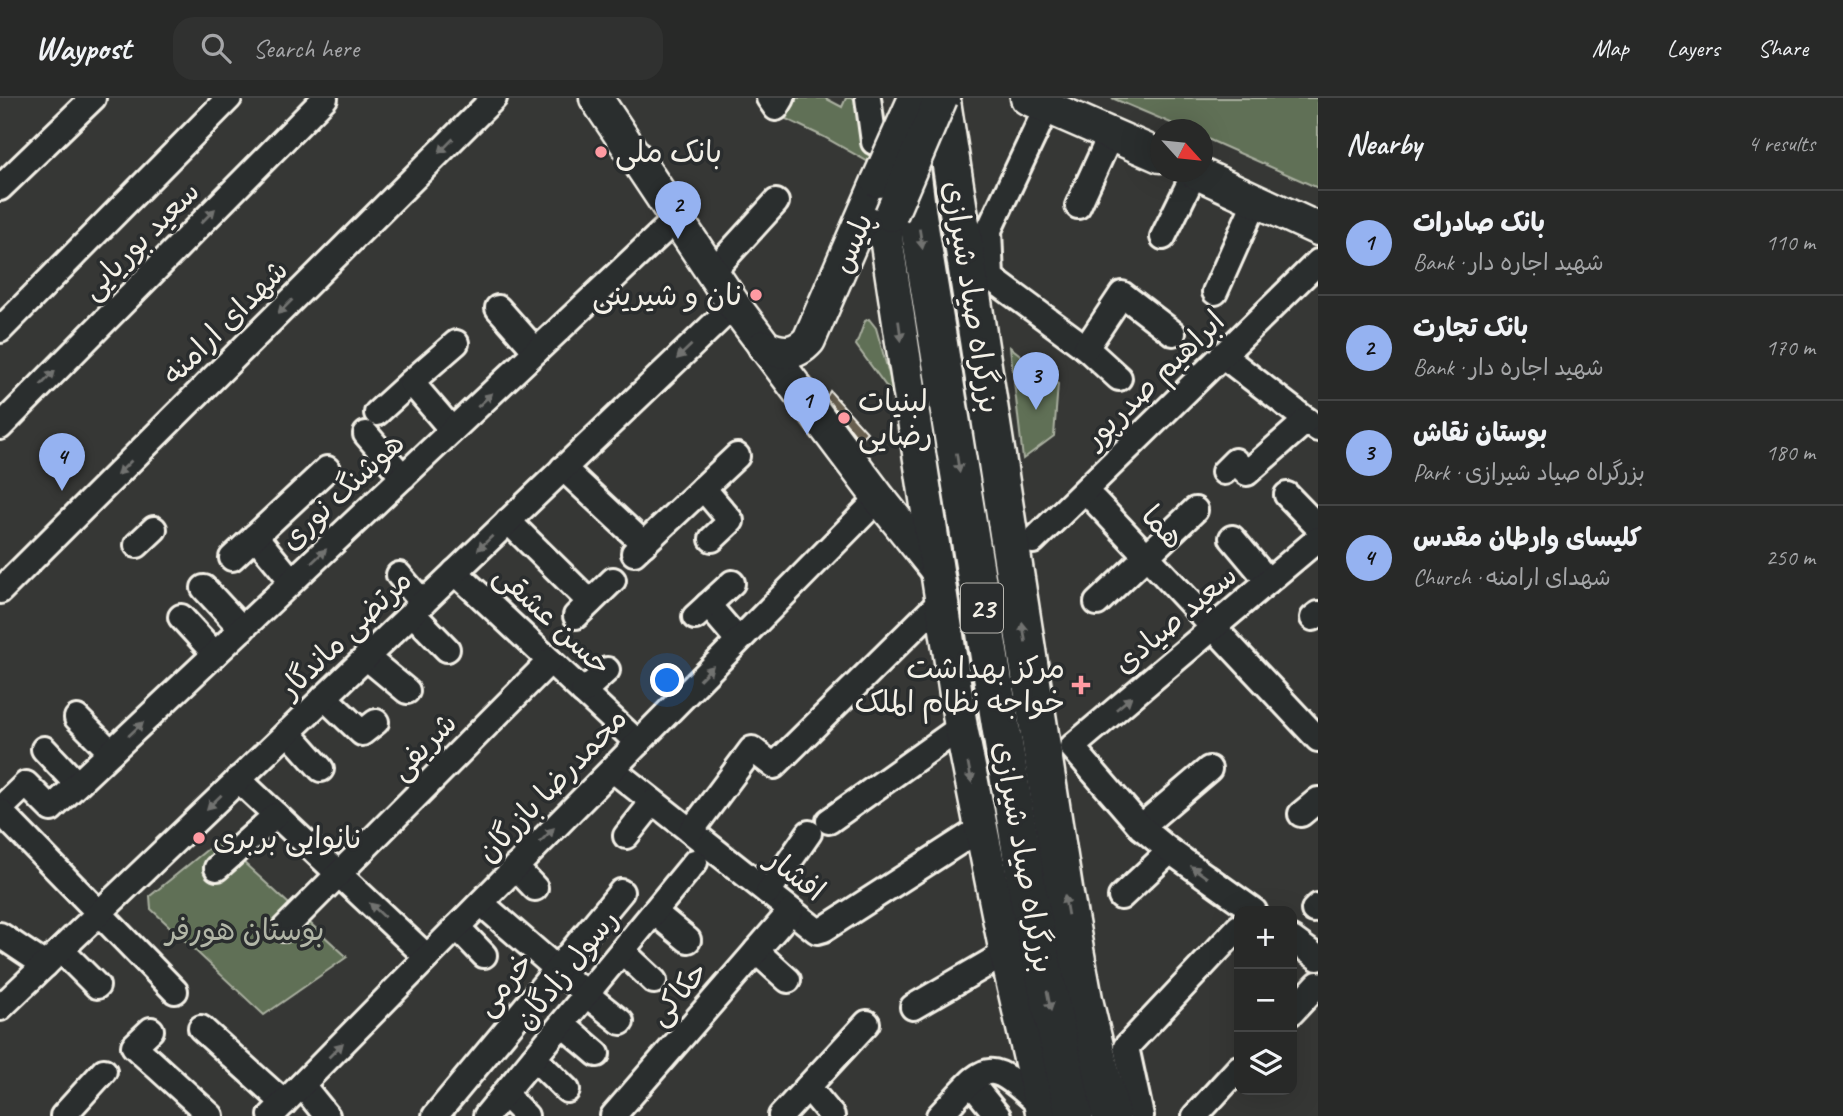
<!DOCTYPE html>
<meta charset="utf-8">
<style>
:root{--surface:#282928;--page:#303130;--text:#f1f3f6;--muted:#a5a6a8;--line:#444545;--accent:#95b2f1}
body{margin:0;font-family:Caveat,"Playpen Sans Arabic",sans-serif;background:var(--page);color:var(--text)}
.controls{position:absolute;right:21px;bottom:21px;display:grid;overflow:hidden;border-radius:14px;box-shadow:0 7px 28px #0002}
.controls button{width:63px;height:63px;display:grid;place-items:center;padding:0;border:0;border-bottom:2px solid var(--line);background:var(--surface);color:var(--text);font:35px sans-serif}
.compass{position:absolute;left:1150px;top:21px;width:63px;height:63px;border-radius:50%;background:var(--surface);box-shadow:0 7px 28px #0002;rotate:117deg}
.you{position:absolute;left:668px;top:583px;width:24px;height:24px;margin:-18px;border:5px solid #fff;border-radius:50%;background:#1a73e8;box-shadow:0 0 0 10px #1a73e833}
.badge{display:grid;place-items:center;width:46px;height:46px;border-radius:50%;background:var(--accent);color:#111;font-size:23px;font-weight:700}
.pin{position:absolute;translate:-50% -58px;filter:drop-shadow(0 2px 4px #0008)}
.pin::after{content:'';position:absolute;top:37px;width:24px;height:21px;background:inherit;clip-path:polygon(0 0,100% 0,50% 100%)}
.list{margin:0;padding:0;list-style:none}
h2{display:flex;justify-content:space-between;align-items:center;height:91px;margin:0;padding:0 28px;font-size:30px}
h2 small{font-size:23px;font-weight:400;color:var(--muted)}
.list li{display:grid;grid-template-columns:46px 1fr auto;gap:21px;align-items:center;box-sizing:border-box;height:105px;padding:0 28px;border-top:2px solid var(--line)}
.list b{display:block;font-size:26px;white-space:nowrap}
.list p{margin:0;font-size:23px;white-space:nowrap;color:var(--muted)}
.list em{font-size:23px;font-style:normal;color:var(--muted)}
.icon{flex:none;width:38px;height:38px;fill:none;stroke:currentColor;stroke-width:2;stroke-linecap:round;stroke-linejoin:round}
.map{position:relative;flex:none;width:1318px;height:1018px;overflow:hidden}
header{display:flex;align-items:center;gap:42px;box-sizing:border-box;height:98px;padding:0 35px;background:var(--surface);border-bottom:2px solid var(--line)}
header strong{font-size:33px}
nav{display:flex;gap:38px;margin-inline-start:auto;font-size:24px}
.search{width:490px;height:63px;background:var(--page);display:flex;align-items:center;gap:18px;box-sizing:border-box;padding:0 24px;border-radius:21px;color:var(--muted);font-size:26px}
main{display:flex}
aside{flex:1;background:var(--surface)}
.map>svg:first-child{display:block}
</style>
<header>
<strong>Waypost</strong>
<div class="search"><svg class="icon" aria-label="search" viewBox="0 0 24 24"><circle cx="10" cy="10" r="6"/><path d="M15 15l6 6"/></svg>Search here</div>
<nav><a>Map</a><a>Layers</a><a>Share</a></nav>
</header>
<main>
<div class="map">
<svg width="1318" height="1018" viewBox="0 0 1318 1018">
<rect width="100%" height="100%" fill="#363735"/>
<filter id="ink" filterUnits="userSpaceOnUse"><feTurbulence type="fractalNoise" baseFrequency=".0143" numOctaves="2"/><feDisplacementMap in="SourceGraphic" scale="14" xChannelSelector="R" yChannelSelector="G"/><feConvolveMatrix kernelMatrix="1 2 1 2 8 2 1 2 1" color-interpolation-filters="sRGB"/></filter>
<g filter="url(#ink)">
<!-- green -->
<g fill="#616f57" stroke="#aab0a0" stroke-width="2">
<path d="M790,0H825L842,9L846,0H862L874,67L824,39L782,19Z"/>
<path d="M1112,0H1318V90L1203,39L1202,32L1185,31Z"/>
<path d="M869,221L876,230L894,294L891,295L856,247L865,223Z"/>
<path d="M1010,249L1058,286L1054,338L1023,361Z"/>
<path d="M219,742L347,859L264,917L151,811L150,798Z"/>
</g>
<!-- building -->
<path fill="#675f4f" stroke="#f4f1e8" stroke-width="2" d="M830,293L867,334L859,342L826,300Z"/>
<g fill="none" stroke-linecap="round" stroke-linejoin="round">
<!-- minor casing -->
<g stroke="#f4f1e8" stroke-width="30">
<g id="minor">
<path d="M769,0L776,10L782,0"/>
<path d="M868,0L874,44"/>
<path d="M1048,7L989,132L991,180L1086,250L1119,280"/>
<path d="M0,90L93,0"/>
<path d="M1078,108L1111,36"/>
<path d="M1163,139L1195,74"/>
<path d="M713,173L776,104"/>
<path d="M1215,194L1256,102"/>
<path d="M498,210L536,253"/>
<path d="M0,232L229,0"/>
<path d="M1086,250L1122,196L1173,235"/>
<path d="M1222,257L1318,331"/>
<path d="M377,315L411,284"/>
<path d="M0,329L325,0"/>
<path d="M452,332L411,284L456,245"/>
<path d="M366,336L403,379"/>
<path d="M563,370L644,446"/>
<path d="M1224,374L1235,363L1247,375L1307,322"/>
<path d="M703,390L731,423L712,441"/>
<path d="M1287,397L1318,429"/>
<path d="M1095,403L1318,641"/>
<path d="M508,423L590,504"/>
<path d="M255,438L292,483"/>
<path d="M1232,440L1268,483"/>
<path d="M1033,443L1318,164"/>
<path d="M137,447L154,431"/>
<path d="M634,455L737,358"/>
<path d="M232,460L327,371"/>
<path d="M455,474L638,645"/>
<path d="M399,477L423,505"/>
<path d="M204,490L242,531"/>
<path d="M0,493L494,0"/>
<path d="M1097,505L1195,412"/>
<path d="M708,507L738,542"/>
<path d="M412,515L447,551"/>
<path d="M576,518L613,482"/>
<path d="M181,519L215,556"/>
<path d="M695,519L732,485"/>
<path d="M1313,520L1318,516"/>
<path d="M366,559L407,593"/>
<path d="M583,594L607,572"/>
<path d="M324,599L362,635L376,624"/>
<path d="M77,620L111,654"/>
<path d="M288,634L321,671"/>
<path d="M44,651L77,686"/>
<path d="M617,675L817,833L824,831L981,730"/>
<path d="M238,681L427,859"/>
<path d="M0,711L26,686L51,711L676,121"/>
<path d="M0,713L175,893"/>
<path d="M1301,716L1318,702"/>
<path d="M829,723L961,629"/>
<path d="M1141,729L1209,671"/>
<path d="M691,733L752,651L774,668L941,503"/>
<path d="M626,738L653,704"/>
<path d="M515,769L535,790"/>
<path d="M217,770L276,717"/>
<path d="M768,794L809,735"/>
<path d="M1121,799L1170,753"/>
<path d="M481,805L587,897L621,924"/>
<path d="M1314,812L1318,808"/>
<path d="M1254,813L1170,753L1141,729L1072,649L1318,441"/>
<path d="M654,814L688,842"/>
<path d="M457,829L484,857"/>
<path d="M284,831L550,563"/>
<path d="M0,837L45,867"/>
<path d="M1292,841L1318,860"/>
<path d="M61,852L97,888"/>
<path d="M622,853L654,883"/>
<path d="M756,853L788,882"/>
<path d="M913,909L1006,855"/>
<path d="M0,910L734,207"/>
<path d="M1292,914L1318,886"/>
<path d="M562,926L597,956"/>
<path d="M201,930L284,1005"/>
<path d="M151,932L134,948L211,1018"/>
<path d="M534,960L567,992"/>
<path d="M971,985L998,1018"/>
<path d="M302,987L327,1018"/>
<path d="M808,989L832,1018"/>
<path d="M504,996L526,1018"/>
<path d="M63,1018L104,973"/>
<path d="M271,1018L879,400"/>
<path d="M435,1018L621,794"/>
<path d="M486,1018L695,764"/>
<path d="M613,1018L791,813"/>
<path d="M781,1018L867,925"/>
<path d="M939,1018C988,966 985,956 1041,1008"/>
<path d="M1141,1018L1126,949L1239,829"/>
<path d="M1195,1018L1239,970"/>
</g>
</g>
<!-- major casing -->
<g stroke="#f4f1e8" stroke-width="37">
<g id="major">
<path d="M596,0L734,207L879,400L935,470"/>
<path d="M1027,0L1160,58"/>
<path d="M1195,74L1318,131"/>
<path d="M891,117L886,132L887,146L961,629L1006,855L1043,1018"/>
<path d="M764,248C781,256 795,258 809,242L878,83"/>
</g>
</g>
<!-- highway casing -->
<g stroke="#f4f1e8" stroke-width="42">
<g id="highway">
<path d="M941,0L1064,794L1084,904L1111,1018"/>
<path d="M909,50L917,114L1029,802L1074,1018"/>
</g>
</g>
<!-- minor -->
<use href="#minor" stroke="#2a2d2e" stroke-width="24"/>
<!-- major -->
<use href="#major" stroke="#2a2d2e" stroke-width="32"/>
<!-- highway -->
<use href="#highway" stroke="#2a2d2e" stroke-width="37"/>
<!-- major-bridge casing -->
<g stroke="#f4f1e8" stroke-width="37" stroke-linecap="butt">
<g id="major-bridge">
<path d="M878,83L915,0"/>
<path d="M891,117L941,0"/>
</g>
</g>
<!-- major-bridge -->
<use href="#major-bridge" stroke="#2a2d2e" stroke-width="32"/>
</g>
<!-- one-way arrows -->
<defs><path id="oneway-solid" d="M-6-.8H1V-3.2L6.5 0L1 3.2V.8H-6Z" transform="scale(1.75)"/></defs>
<g fill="#71726f">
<use href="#oneway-solid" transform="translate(446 48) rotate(135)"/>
<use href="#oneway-solid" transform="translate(208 118) rotate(-45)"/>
<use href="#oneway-solid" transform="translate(921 141) rotate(81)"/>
<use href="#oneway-solid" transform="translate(285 209) rotate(135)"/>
<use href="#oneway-solid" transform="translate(900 233) rotate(82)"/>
<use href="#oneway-solid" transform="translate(684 254) rotate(136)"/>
<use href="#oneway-solid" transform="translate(48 280) rotate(-45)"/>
<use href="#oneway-solid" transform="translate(485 302) rotate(-43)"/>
<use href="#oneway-solid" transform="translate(958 365) rotate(81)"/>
<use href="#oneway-solid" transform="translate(124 370) rotate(135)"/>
<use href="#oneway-solid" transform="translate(485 445) rotate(136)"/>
<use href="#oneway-solid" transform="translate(319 458) rotate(-43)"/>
<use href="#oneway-solid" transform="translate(1024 534) rotate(-99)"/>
<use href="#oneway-solid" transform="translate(706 575) rotate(-45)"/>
<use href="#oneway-solid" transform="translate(1124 605) rotate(-40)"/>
<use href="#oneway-solid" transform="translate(136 631) rotate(-43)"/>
<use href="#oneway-solid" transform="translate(970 675) rotate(79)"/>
<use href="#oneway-solid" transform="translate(214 704) rotate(136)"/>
<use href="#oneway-solid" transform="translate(547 737) rotate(-45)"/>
<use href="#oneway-solid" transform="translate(1199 774) rotate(-144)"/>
<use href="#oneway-solid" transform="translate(1066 807) rotate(-100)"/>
<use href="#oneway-solid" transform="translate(377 812) rotate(-137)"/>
<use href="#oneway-solid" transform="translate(1049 903) rotate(79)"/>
<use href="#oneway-solid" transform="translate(336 952) rotate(-45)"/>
</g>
</g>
<!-- markers -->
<g fill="#ff9aa2" stroke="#2a2d2e" stroke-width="2.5">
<circle cx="601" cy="54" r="7"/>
<circle cx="756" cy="197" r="7"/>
<circle cx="844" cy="320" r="7"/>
<path d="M1077.5 576.5h7v7h7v7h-7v7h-7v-7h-7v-7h7z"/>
<circle cx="199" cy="740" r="7"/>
</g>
<g text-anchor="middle" stroke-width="7" stroke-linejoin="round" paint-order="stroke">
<!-- shield labels -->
<rect fill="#2a2d2e" stroke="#b7b6b0" stroke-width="2" x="961" y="485.5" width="42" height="49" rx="5"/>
<g font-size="28" font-weight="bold" fill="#f4f1e8">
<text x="982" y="520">23</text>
</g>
<!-- poi labels -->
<g font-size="30" fill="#f4f1e8" stroke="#2a2d2e" text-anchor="start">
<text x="615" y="64">بانک ملی</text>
<text x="742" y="207" text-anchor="end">نان و شیرینی</text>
<text x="858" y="313">لبنیات<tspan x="858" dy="34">رضایی</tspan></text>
<text x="1065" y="580" text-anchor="end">مرکز بهداشت<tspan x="1065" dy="34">خواجه نظام الملک</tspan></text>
<text x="213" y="750">نانوایی بربری</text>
</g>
<!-- street labels -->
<g font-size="30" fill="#f4f1e8" stroke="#2a2d2e">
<text transform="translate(140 142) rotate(-45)" y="10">سعید بوریایی</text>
<text transform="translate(852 145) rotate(-67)" y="10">پلیس</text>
<text transform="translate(972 199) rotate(81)" y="10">بزرگراه صیاد شیرازی</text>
<text transform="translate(225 224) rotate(-45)" y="10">شهدای ارامنه</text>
<text transform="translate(1154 281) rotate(-44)" y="10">ابراهیم صدرپور</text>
<text transform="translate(342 393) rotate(-43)" y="10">هوشنگ نوری</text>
<text transform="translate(1163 429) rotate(47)" y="10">هما</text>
<text transform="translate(1175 521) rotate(-40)" y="10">سعید صیادی</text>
<text transform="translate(553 522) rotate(43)" y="10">حسن عشقی</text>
<text transform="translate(345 536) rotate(-44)" y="10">مرتضی ماندگار</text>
<text transform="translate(423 648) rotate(-45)" y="10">شریفی</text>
<text transform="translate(552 687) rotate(-46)" y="10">محمدرضا بازرگان</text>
<text transform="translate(1024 759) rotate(80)" y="10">بزرگراه صیاد شیرازی</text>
<text transform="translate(796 777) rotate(38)" y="10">افشار</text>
<text transform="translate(566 871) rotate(-51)" y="10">رسول زادگان</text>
<text transform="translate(504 886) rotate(-50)" y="10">خرمی</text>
<text transform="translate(678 895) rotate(-49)" y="10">حکاکی</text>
</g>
<!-- park labels -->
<g font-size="30" fill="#b2b6a7" stroke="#2a2d2e">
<text x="245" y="842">بوستان هورفر</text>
</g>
</g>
</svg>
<div class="controls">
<button>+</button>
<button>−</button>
<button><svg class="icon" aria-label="layers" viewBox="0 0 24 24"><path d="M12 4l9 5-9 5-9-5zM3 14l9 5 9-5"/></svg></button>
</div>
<svg class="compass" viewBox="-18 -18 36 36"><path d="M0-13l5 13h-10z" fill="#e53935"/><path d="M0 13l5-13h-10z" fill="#a5a6a8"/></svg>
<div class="you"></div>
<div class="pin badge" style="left:807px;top:337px">1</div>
<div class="pin badge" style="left:678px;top:141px">2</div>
<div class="pin badge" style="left:1036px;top:312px">3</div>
<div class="pin badge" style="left:62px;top:393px">4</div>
</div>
<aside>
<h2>Nearby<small>4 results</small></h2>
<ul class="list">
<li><span class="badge">1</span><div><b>بانک صادرات</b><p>Bank · شهید اجاره دار</p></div><em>110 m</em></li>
<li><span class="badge">2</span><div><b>بانک تجارت</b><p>Bank · شهید اجاره دار</p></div><em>170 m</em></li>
<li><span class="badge">3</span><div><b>بوستان نقاش</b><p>Park · بزرگراه صیاد شیرازی</p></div><em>180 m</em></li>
<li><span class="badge">4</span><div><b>کلیسای وارطان مقدس</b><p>Church · شهدای ارامنه</p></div><em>250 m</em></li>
</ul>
</aside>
</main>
